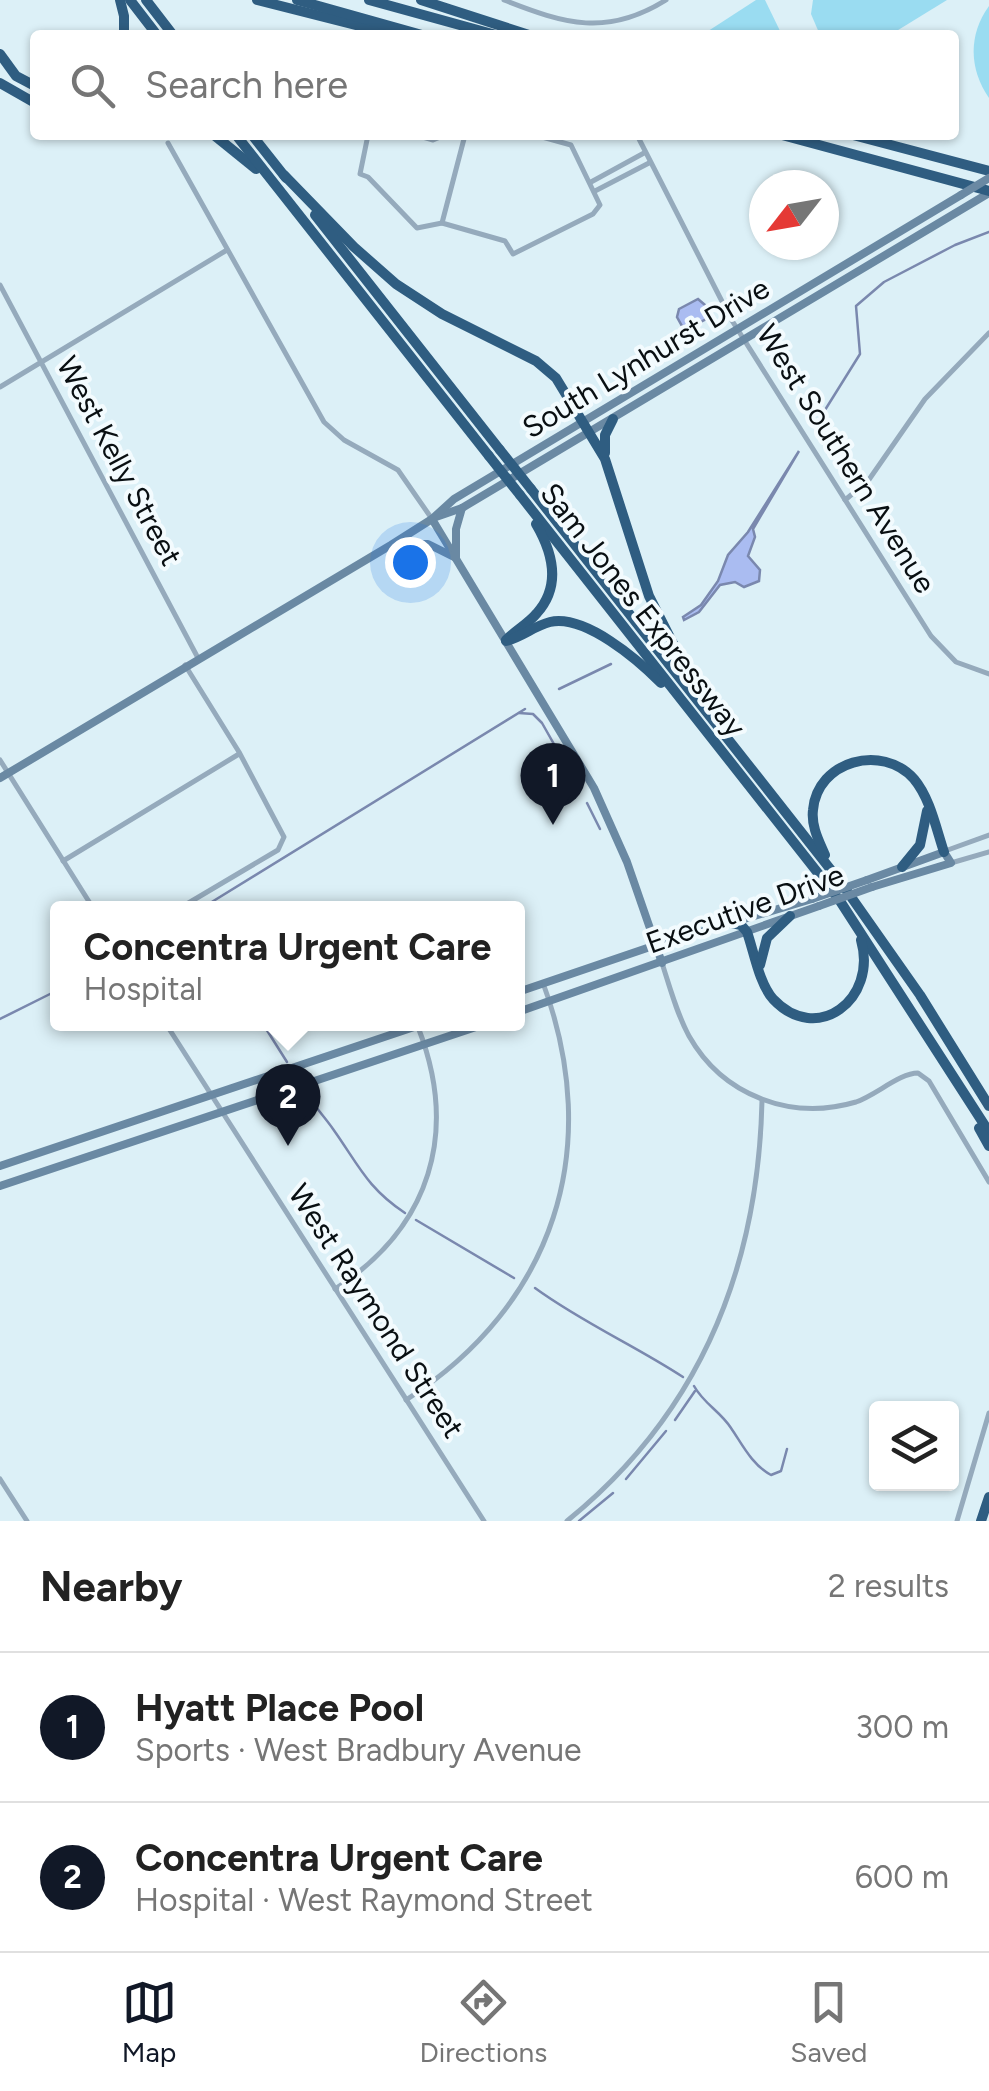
<!DOCTYPE html>
<meta charset="utf-8">
<style>
:root{--surface:#fff;--page:#f2f2f2;--text:#222;--muted:#767676;--line:#e0e0e0;--accent:#111827}
body{margin:0;font-family:Figtree,sans-serif;background:var(--page);color:var(--text)}
.controls{position:absolute;right:30px;bottom:30px;display:grid;overflow:hidden;border-radius:10px;box-shadow:0 2px 8px #0004}
.controls button{width:90px;height:90px;display:grid;place-items:center;padding:0;border:0;border-bottom:2px solid var(--line);background:var(--surface);color:var(--text);font:50px sans-serif}
.compass{position:absolute;left:749px;top:170px;width:90px;height:90px;border-radius:50%;background:var(--surface);box-shadow:0 2px 8px #0004;rotate:239deg}
.you{position:absolute;left:410px;top:562px;width:35px;height:35px;margin:-25px;border:8px solid #fff;border-radius:50%;background:#1a73e8;box-shadow:0 0 0 15px #1a73e833}
.badge{display:grid;place-items:center;width:65px;height:65px;border-radius:50%;background:var(--accent);color:#fff;font-size:32px;font-weight:700}
.pin{position:absolute;translate:-50% -82px;filter:drop-shadow(0 2px 5px #0008)}
.pin::after{content:'';position:absolute;top:52px;width:35px;height:30px;background:inherit;clip-path:polygon(0 0,100% 0,50% 100%)}
.popup{position:absolute;left:50px;top:901px;width:475px;height:130px;box-sizing:border-box;display:grid;place-content:center;border-radius:10px;background:var(--surface);filter:drop-shadow(0 2px 8px #0005);font-size:32px;white-space:nowrap;color:var(--muted)}
.popup b{font-size:38px;color:var(--text)}
.popup::after{content:'';position:absolute;left:50%;top:100%;margin-left:-20px;border:20px solid transparent;border-top-color:var(--surface)}
.list{margin:0;padding:0;list-style:none}
h2{display:flex;justify-content:space-between;align-items:center;height:130px;margin:0;padding:0 40px;font-size:42px}
h2 small{font-size:32px;font-weight:400;color:var(--muted)}
.list li{display:grid;grid-template-columns:65px 1fr auto;gap:30px;align-items:center;box-sizing:border-box;height:150px;padding:0 40px;border-top:2px solid var(--line)}
.list b{display:block;font-size:38px;white-space:nowrap}
.list p{margin:0;font-size:32px;white-space:nowrap;color:var(--muted)}
.list em{font-size:32px;font-style:normal;color:var(--muted)}
.icon{flex:none;width:55px;height:55px;fill:none;stroke:currentColor;stroke-width:2;stroke-linecap:round;stroke-linejoin:round}
.map{position:relative;flex:none;width:989px;height:1521px;overflow:hidden}
.search{position:absolute;background:var(--surface);box-shadow:0 2px 8px #0004;left:30px;right:30px;top:30px;height:110px;display:flex;align-items:center;gap:25px;box-sizing:border-box;padding:0 35px;border-radius:10px;color:var(--muted);font-size:38px}
.sheet{height:430px;background:var(--surface)}
nav{display:flex;justify-content:space-around;align-items:center;box-sizing:border-box;height:140px;border-top:2px solid var(--line);background:var(--surface);font-size:28px;color:var(--muted)}
nav a{display:grid;justify-items:center;gap:5px}
nav .on{color:var(--accent)}
.map>svg:first-child{display:block}
</style>
<div class="map">
<svg width="989" height="1521" viewBox="0 0 989 1521">
<rect width="100%" height="100%" fill="#dcf0f7"/>
<!-- green -->
<g fill="#9adcf1">
<path d="M756,0H765L782,35H702Z"/>
<path d="M813,0H947L890,35H820L811,14Z"/>
<path d="M989,6V98C969,69 968,35 989,6Z"/>
</g>
<!-- water -->
<g fill="#aabcf1" stroke="#7a88ae" stroke-width="2.5">
<path d="M698,299L705,305L708,318L691,327L682,326L677,317L679,309Z"/>
<path d="M799,451L753,529L755,537L748,556L760,570L759,581L744,587L735,582L720,585L699,612L684,620L683,617L701,605L718,581L728,555L748,532Z"/>
</g>
<g fill="none" stroke-linecap="round" stroke-linejoin="round">
<!-- stream -->
<g stroke="#7a88ae" stroke-width="2.5">
<path d="M815,426L860,354L856,306L884,282L955,245L989,232"/>
<path d="M559,689L611,664"/>
<path d="M519,713L533,714L542,723L580,790"/>
<path d="M587,803L600,829"/>
<path d="M202,908L525,709"/>
<path d="M0,1019L58,990"/>
<path d="M263,1024L287,1062"/>
<path d="M305,1091C313,1105 324,1116 333,1129C358,1164 367,1188 405,1213"/>
<path d="M416,1220L514,1278"/>
<path d="M535,1288C583,1323 634,1345 683,1377"/>
<path d="M694,1386C704,1404 720,1411 731,1428C742,1444 752,1465 771,1475L781,1471L787,1449"/>
<path d="M675,1420L695,1391"/>
<path d="M626,1479L666,1431"/>
<path d="M579,1521L613,1493"/>
</g>
<!-- street -->
<g stroke="#95aabc" stroke-width="5">
<path d="M504,0C565,24 607,37 666,0"/>
<path d="M368,135L360,174L368,177L417,228L442,223L505,241L513,254L593,214L600,205L571,145L535,135"/>
<path d="M416,135L433,140L445,135"/>
<path d="M637,135L731,319L931,636L956,662L989,674"/>
<path d="M168,143L324,422L344,440L398,470L432,519"/>
<path d="M591,182L644,153"/>
<path d="M595,191L649,163"/>
<path d="M442,223L465,135"/>
<path d="M0,285L198,658"/>
<path d="M0,387L227,250"/>
<path d="M845,500L868,481L925,399L989,333"/>
<path d="M0,760L93,908"/>
<path d="M945,851L989,835"/>
<path d="M63,861L239,754"/>
<path d="M951,863L989,852"/>
<path d="M180,908L278,850L284,837L239,752L185,665"/>
<path d="M662,963C670,988 677,1014 689,1036C723,1096 791,1121 856,1102C876,1095 900,1073 918,1073L929,1081L989,1182"/>
<path d="M166,1024L484,1521"/>
<path d="M335,1289C431,1227 459,1132 418,1027"/>
<path d="M406,1400C555,1304 604,1148 543,983"/>
<path d="M0,1479L27,1521"/>
<path d="M567,1521C699,1414 758,1269 762,1101"/>
<path d="M957,1521L989,1413"/>
</g>
<!-- secondary -->
<g stroke="#6a89a3" stroke-width="8">
<path d="M436,517L462,508L989,193"/>
<path d="M432,519L594,788L627,862L662,963"/>
<path d="M394,544H428L456,558V529L462,508"/>
<path d="M0,778L391,545L432,519L454,499L961,195"/>
<path d="M867,880L944,852L951,863L872,887"/>
<path d="M518,992L656,945L812,899"/>
<path d="M518,1012L819,906"/>
<path d="M0,1166L423,1024"/>
<path d="M0,1186L485,1024"/>
</g>
<!-- highway -->
<g stroke="#2f5d81" stroke-width="10">
<path d="M120,0L124,16V35"/>
<path d="M130,0L157,35"/>
<path d="M146,0L173,35"/>
<path d="M257,0L395,35"/>
<path d="M297,0L422,35"/>
<path d="M369,0L496,35"/>
<path d="M421,0L529,35"/>
<path d="M0,54L16,76L35,86"/>
<path d="M0,83L35,103"/>
<path d="M214,135L256,169"/>
<path d="M236,135L489,456"/>
<path d="M252,135L286,178"/>
<path d="M782,135L989,191"/>
<path d="M853,135L989,171"/>
<path d="M284,175L354,247L396,284L442,314L536,361L556,378L605,459L649,596L697,691"/>
<path d="M315,215L500,450"/>
<path d="M605,453V435L613,419"/>
<path d="M531,489L842,884L920,995L989,1106"/>
<path d="M520,495L840,901L989,1132"/>
<path d="M506,640C516,630 528,624 537,613C561,586 553,553 536,524"/>
<path d="M506,641C522,637 534,626 550,622C585,614 638,660 661,683"/>
<path d="M825,855C819,841 811,826 813,810C817,761 882,743 914,779C930,798 936,828 944,852"/>
<path d="M902,867L920,845L927,811"/>
<path d="M732,923L741,925L747,932C754,952 759,983 773,999C817,1046 878,999 861,940"/>
<path d="M760,965L767,938L790,916"/>
<path d="M979,1128L989,1146"/>
<path d="M981,1521L989,1497"/>
</g>
<!-- secondary-bridge -->
<g stroke="#6a89a3" stroke-width="8">
<path d="M961,195L989,178"/>
<path d="M812,899L867,880"/>
<path d="M819,906L872,887"/>
</g>
<!-- highway-bridge -->
<g stroke="#2f5d81" stroke-width="10">
<path d="M500,450L531,489"/>
<path d="M489,456L520,495"/>
</g>
</g>
<g text-anchor="middle" stroke-width="8" stroke-linejoin="round" paint-order="stroke">
<!-- street labels -->
<g font-size="30" fill="#090f12" stroke="#f3fbfe">
<text transform="translate(646 358) rotate(-31)" y="10">South Lynhurst Drive</text>
<text transform="translate(846 459) rotate(58)" y="10">West Southern Avenue</text>
<text transform="translate(119 461) rotate(62)" y="10">West Kelly Street</text>
<text transform="translate(643 610) rotate(52)" y="10">Sam Jones Expressway</text>
<text transform="translate(745 909) rotate(-20)" y="10">Executive Drive</text>
<text transform="translate(376 1311) rotate(57)" y="10">West Raymond Street</text>
</g>
</g>
</svg>
<div class="controls">
<button><svg class="icon" aria-label="layers" viewBox="0 0 24 24"><path d="M12 4l9 5-9 5-9-5zM3 14l9 5 9-5"/></svg></button>
</div>
<svg class="compass" viewBox="-18 -18 36 36"><path d="M0-13l5 13h-10z" fill="#e53935"/><path d="M0 13l5-13h-10z" fill="#767676"/></svg>
<div class="you"></div>
<div class="pin badge" style="left:553px;top:825px">1</div>
<div class="pin badge" style="left:288px;top:1146px">2</div>
<div class="popup"><b>Concentra Urgent Care</b>Hospital</div>
<div class="search"><svg class="icon" aria-label="search" viewBox="0 0 24 24"><circle cx="10" cy="10" r="6"/><path d="M15 15l6 6"/></svg>Search here</div>
</div>
<section class="sheet">
<h2>Nearby<small>2 results</small></h2>
<ul class="list">
<li><span class="badge">1</span><div><b>Hyatt Place Pool</b><p>Sports · West Bradbury Avenue</p></div><em>300 m</em></li>
<li><span class="badge">2</span><div><b>Concentra Urgent Care</b><p>Hospital · West Raymond Street</p></div><em>600 m</em></li>
</ul>
</section>
<nav>
<a class="on"><svg class="icon" aria-label="map" viewBox="0 0 24 24"><path d="M3 6l6-2 6 2 6-2v14l-6 2-6-2-6 2zM9 4v14M15 6v14"/></svg>Map</a>
<a><svg class="icon" aria-label="directions" viewBox="0 0 24 24"><path d="M12 3l9 9-9 9-9-9zM9 14v-3h6M13 9l2 2-2 2"/></svg>Directions</a>
<a><svg class="icon" aria-label="saved" viewBox="0 0 24 24"><path d="M7 4h10v16l-5-4-5 4z"/></svg>Saved</a>
</nav>
